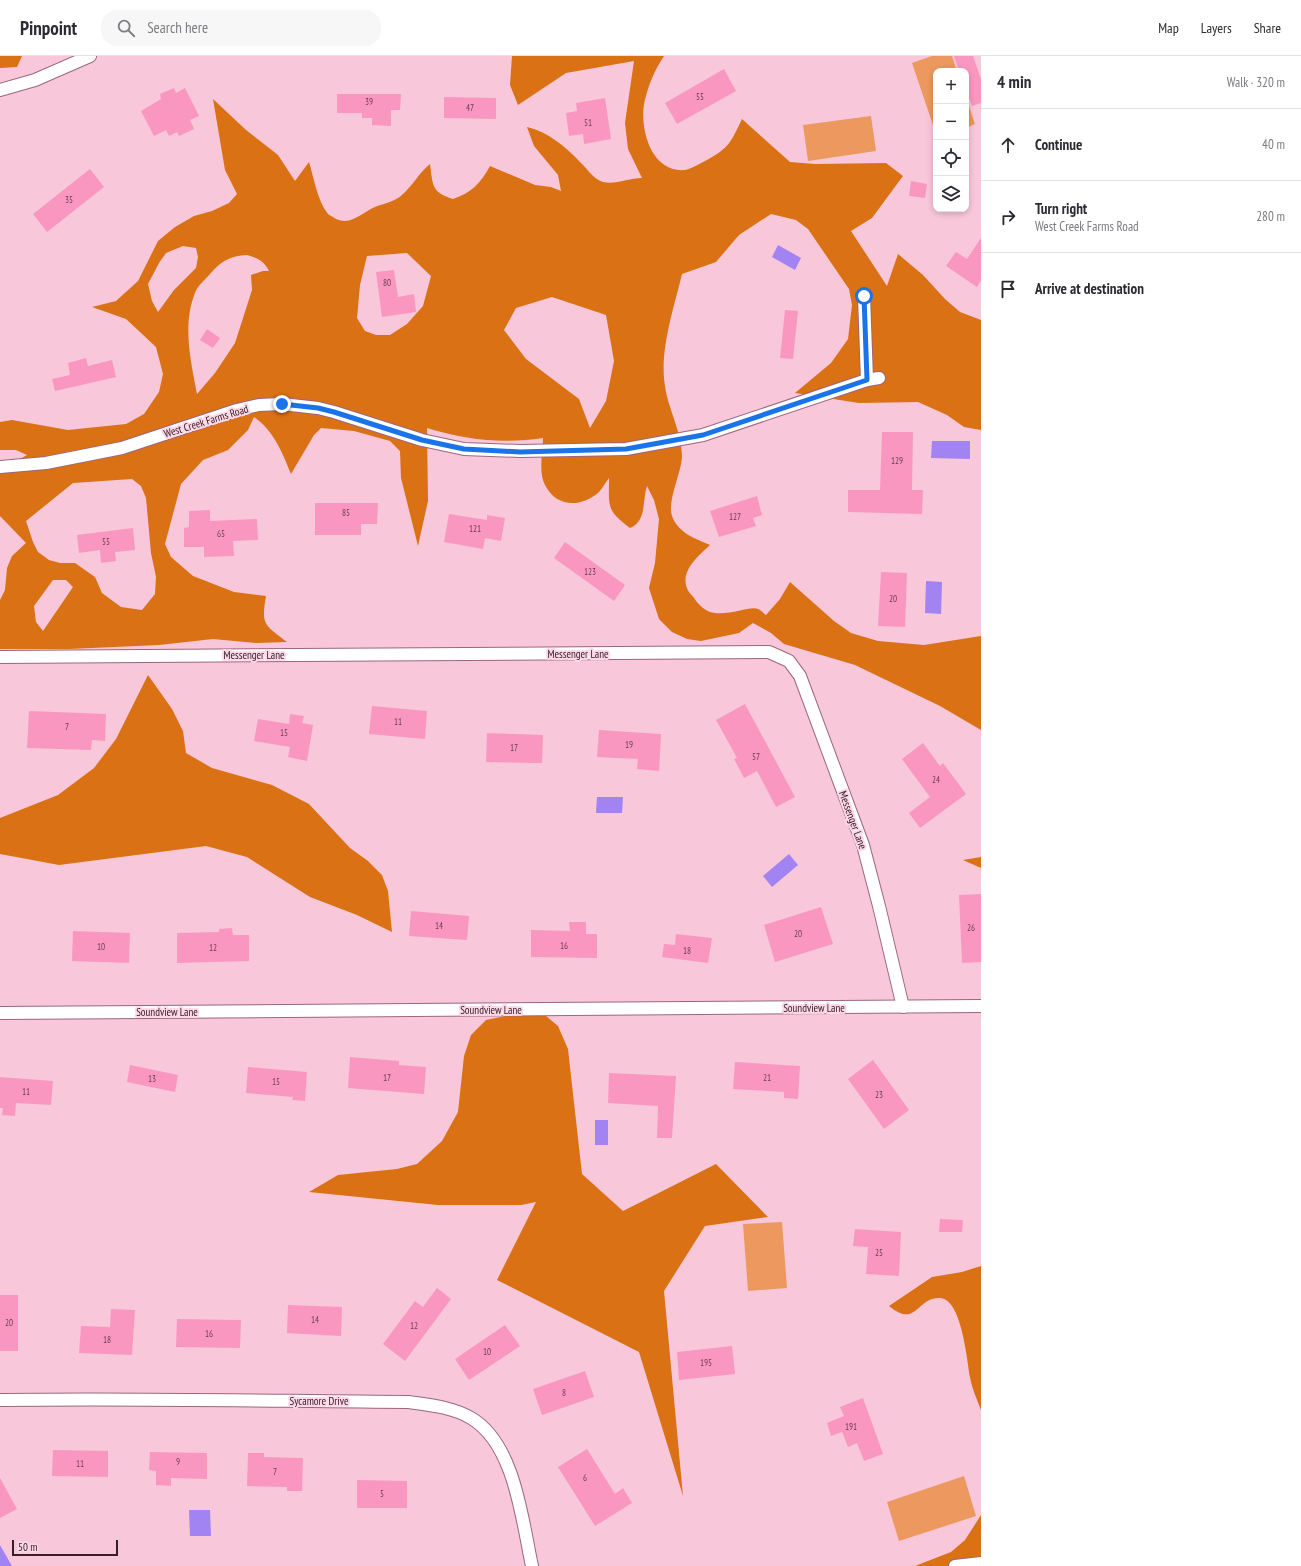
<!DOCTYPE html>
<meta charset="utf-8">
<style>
:root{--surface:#fff;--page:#f7f7f7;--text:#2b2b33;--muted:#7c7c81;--line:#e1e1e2}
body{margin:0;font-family:"PT Sans Narrow",sans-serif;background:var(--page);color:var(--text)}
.controls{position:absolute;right:12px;top:12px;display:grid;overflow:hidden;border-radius:8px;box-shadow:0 2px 6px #0003}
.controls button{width:36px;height:36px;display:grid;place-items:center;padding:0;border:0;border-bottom:1px solid var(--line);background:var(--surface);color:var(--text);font:20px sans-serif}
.scale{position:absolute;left:12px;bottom:10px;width:106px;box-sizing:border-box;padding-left:4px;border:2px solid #362029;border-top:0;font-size:11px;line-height:14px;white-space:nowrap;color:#362029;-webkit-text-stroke:3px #fdd8e6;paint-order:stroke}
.stop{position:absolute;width:12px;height:12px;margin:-9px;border:3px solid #1a73e8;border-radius:50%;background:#fff}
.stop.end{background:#1a73e8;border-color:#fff;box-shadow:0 1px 4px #0008}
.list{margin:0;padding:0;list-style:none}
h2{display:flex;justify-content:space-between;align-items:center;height:52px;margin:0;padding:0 16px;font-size:17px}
h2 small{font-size:13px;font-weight:400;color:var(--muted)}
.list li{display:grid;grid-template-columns:26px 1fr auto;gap:12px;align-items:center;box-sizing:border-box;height:72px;padding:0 16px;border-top:1px solid var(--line)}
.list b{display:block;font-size:15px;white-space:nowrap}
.list p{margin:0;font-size:13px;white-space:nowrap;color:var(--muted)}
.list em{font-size:13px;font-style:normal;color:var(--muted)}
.icon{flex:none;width:22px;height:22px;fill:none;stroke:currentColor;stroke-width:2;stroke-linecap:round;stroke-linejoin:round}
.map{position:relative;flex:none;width:981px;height:1510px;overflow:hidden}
header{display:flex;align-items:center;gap:24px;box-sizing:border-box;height:56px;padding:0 20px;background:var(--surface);border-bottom:1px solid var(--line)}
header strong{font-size:19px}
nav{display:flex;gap:22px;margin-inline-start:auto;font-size:14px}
.search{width:280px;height:36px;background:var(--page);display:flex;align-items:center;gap:10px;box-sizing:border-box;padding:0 14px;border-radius:16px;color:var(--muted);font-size:15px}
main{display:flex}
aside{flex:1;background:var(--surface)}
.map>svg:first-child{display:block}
</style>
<header>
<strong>Pinpoint</strong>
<div class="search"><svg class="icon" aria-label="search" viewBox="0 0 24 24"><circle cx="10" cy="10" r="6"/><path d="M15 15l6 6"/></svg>Search here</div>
<nav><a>Map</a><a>Layers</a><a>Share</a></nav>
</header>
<main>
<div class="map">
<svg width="981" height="1510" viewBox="0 0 981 1510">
<rect width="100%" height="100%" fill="#f8c7d9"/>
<!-- green -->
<g fill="#ec985f">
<path d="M932,0H952L957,15H936V78L912,7Z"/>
<path d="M966,41L975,68L966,72Z"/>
<path d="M871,60L876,95L808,105L803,69Z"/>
<path d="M782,1166L787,1232L748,1235L743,1168Z"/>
<path d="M964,1420L976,1460L899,1485L887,1446Z"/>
</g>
<!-- forest -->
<g fill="#da7114" fill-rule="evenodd">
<path d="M0,0H22L17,11L0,12Z"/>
<path d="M512,0H664C654,15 648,30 644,48C640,73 651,117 685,114C691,113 699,108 705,105C729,92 730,88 742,63L790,106L815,108L886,107L903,120L872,162L851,175L887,230L898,198L923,219L945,243L960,256L981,264V374L964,371L947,359L918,346L859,347L795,337L831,307L848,283L852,249L849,233L808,173L796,164L771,158L739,179L716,206L682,218C674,252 659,295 665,330C668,353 682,376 682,401C681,418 667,445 672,460C678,477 696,483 710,489C699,499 680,515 687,532C688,536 692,539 694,542C698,548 704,554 710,556C728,561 751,549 758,553C761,554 763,557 766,559L780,543L790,526L834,565L851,577L878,585L924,589L981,580V674L940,650L855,609L784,588L771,577L753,567L739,577L701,585L687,583L672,576L659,563L649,532L655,507L659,463L654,444L647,430C642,445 647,465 630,472C606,454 609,451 609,422C605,427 602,433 598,437C580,452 556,451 545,429C538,415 543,397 543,382C502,388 467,384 427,372L428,445L418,490L401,422L400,395L390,385L354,375L321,372L314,379L291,418C282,396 274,375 254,361L248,374L228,394L203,404L181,428L165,488L171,501L193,520L234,536L266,540C261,569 264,568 287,586L256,587L213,583L159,589L69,593H0V544L5,534L7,512L12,500L26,487L0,460V415L27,399L16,394H0V366L12,364L68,374L126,368L144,358L159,336L163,318L156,291L126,263L92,251L116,245L138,225L158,185L175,171L194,160L212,155L229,147L237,138L225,114L213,43L246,74L278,99L295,125L309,106C314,122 317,144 328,158C330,160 334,161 336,163C352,170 362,156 375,151C385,147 395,146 403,138C413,129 419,117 430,108C433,129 431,136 453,143C471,137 481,127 490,110L535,129L551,131L561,135L558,119L534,90L527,71C548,76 565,90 580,106C587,112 593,123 603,126C615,129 629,122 642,122L628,93L625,67L634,5L566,17L518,49L510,29ZM183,190L196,192L198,201L196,212L174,234L158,256L152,245L148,228L159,207L166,197ZM407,197L431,220L423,250L407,268L390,279H376L365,275L357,262L360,229L367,200ZM247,199C258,202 264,205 269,215H263L251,219L252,234L235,287L215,317L197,338C191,306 182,269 195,237C197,230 205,224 210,218C221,205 230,200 247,199ZM552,241L606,259L614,305L606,345L590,372L579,343L526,303L504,274L516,252ZM132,423L141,430L146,442L151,497L156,521L155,538L142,554L121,551L102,537L95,521L75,507H60L49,504L38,496L33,486L26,465L73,427ZM53,524H66L73,531L43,575L36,566L34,550Z"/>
<path d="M148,619L172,653L183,675L186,697L212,712L272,729L309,748L350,792L368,805L382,819L388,835L392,876L357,859L310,841L247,801L206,790L59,809L0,798V762L58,739L94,712L116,683Z"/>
<path d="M981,801V812L963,804Z"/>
<path d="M510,959L546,960L558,970L568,993L582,1118L623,1155L716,1108L768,1161L705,1170L664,1235L683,1440L639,1296L497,1224L536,1146L521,1149H438L309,1136L338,1119L397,1113L417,1108L442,1085L458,1056L464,1000L471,979L486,964Z"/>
<path d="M981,1210V1354C977,1343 972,1333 970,1321C967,1305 962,1243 940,1242C916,1241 917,1273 889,1250L932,1221L962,1216Z"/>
<path d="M981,1459V1500L967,1510H915L951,1496L965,1484Z"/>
</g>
<!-- water -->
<g fill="#a183f2">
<path d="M778,189L801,202L795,214L772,201Z"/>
<path d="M932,385H970V403L931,402Z"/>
<path d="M926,525L942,526L941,558L925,557Z"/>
<path d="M597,741H623L622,757H596Z"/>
<path d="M789,798L798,809L772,831L763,820Z"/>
<rect x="595" y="1064" width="13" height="25"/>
<path d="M189,1454H210L211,1480H190Z"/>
<path d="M0,1489L12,1510H0Z"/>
</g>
<!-- building -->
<g fill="#fa97c0">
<path d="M954,0H973L981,23V47L972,50L966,34V15H959Z"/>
<path d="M724,13L736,35L677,68L665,47Z"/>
<path d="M174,32L176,37L185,32L199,60L190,64L194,73L179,80L177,76L169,80L166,74L154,80L141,55L161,43L160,38Z"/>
<path d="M337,38H401L400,54H391V70L372,69V62H362V57H337Z"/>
<path d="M444,41L496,42V63L444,62Z"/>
<path d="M605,42L611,83L584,88L583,78L569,80L566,57L577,55L576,47Z"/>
<path d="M90,113L104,131L47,176L33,158Z"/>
<path d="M911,125L927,128L925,142L909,140Z"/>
<path d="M981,182V224L977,231L946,210L956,196L967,203Z"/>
<path d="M394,214L398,241L414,238L416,256L382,261L376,216Z"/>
<path d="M785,254L798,255L793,303L780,302Z"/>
<path d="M207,273L220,282L213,292L200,284Z"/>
<path d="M86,302L88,310L112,304L116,321L55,335L52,323L70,319L68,307Z"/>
<path d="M882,376H913L912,434H923L922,458L848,456V434H880Z"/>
<path d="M757,440L762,459L753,462L756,470L719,481L710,455Z"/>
<path d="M315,447H378L377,468H361V479H315Z"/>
<path d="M210,454V465L257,463L258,484L233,485L234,500L204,501V491H184V472L189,471V455Z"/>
<path d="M449,458L487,464V459L505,462L501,485L485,482L483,493L444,486Z"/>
<path d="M133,472L135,494L115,496L116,505L101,507L100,494L79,497L77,479Z"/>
<path d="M565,486L625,529L614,545L554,502Z"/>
<path d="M881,516L907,517L905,571L878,570Z"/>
<path d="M745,648L795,741L776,751L757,715L744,722L734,703L737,702L716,664Z"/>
<path d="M372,650L427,655L425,683L369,678Z"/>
<path d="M29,655L106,658L105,685L92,684L91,694L27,692Z"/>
<path d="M290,658L304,660L302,667L313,669L307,705L288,701L290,691L254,685L258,663L289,668Z"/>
<path d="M599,674L661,678L659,715L637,713L638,703L597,701Z"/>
<path d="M487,677L543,679L542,707L486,706Z"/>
<path d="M923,687L940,710L943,707L966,738L920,772L909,757L930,741L902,703Z"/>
<path d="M981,838V906L962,907L959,839Z"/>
<path d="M821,851L833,888L775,906L764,869Z"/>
<path d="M411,855L469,860L467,884L409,880Z"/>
<path d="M569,866H586V878H597V902L531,901V874L570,875Z"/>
<path d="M232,872L233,879H249V905L177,907V877L219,876V873Z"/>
<path d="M73,875L130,877L129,907L72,905Z"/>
<path d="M676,878L712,882L708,907L662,901L664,888L675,889Z"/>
<path d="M350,1001L399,1005V1009L426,1011L424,1038L348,1032Z"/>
<path d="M873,1004L909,1054L884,1073L848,1023Z"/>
<path d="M735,1006L800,1010L798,1043L784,1042V1036L733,1033Z"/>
<path d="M130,1009L178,1019L175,1036L127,1026Z"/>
<path d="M248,1011L307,1016L305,1045L292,1044L293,1041L246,1037Z"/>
<path d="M609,1017L676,1020L672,1082H657L658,1050L608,1047Z"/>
<path d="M0,1021L53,1025L51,1049L16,1047L15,1060L2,1059L3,1052H0Z"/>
<path d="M940,1163L963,1164L962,1176H939Z"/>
<path d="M855,1173L901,1176L899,1220L866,1218L868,1191L853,1190Z"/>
<path d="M437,1232L451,1243L405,1305L383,1288L415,1245L423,1251Z"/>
<rect x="0" y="1239" width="18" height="56"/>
<path d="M288,1249L342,1251L341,1280L287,1277Z"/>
<path d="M111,1253L135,1254L132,1299L79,1297L81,1270L110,1271Z"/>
<path d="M177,1263L241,1264L240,1292L176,1291Z"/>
<path d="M505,1269L520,1290L469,1324L455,1303Z"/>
<path d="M732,1290L735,1318L679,1324L677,1296Z"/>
<path d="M585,1315L594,1341L542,1359L533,1333Z"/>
<path d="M863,1342L883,1398L864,1405L857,1387L848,1391L842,1376L831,1380L827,1367L844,1360L840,1351Z"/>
<path d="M587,1393L615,1438L623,1432L632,1447L595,1470L558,1411Z"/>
<path d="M53,1394L108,1395V1421L52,1420Z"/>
<path d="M150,1396L207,1397V1423L171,1422V1430L156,1429V1415L149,1414Z"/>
<path d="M248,1397H264V1401L303,1402L302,1435H287V1431L247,1430Z"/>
<path d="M0,1422L17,1453L0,1462Z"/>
<path d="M357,1424L407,1425V1452H357Z"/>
</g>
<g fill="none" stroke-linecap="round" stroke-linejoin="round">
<!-- street casing -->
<g stroke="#9c667c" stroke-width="14">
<g id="street">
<path d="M0,34L35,24L90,0"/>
<path d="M864,240L867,324"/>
<path d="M0,411L46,407L122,392L237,354L259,349L282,348L318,352L334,356L422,384L464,393L520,395L626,393L703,379L867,324L879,322"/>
<path d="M0,601L769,596L789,605L800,620L863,789L879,850L903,951"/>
<path d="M0,957L981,950"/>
<path d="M0,1344C136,1342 273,1345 409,1346C430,1349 452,1351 471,1362C515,1388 522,1464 532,1510"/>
<path d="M955,1510L981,1507"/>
</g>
</g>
<!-- street -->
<use href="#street" stroke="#fff" stroke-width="12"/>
</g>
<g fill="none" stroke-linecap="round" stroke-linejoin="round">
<!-- route -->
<path stroke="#1a73e8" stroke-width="5" d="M282,348L318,352L334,356L422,384L464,393L520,396L626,393L703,379L867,324L864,240"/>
</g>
<g text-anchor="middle" stroke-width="4" stroke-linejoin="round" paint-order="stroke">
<!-- number labels -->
<g font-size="9" fill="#673e4f">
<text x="700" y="44">55</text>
<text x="369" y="49">39</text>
<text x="470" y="55">47</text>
<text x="588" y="70">51</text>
<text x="69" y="147">35</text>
<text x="387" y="230">80</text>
<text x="897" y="408">129</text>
<text x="346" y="460">85</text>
<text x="735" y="464">127</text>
<text x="475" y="476">121</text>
<text x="221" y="481">65</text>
<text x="106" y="489">55</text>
<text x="590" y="519">123</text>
<text x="893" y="546">20</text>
<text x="398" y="669">11</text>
<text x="67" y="674">7</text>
<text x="284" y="680">15</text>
<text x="629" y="692">19</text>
<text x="514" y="695">17</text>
<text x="756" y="704">57</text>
<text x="936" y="727">24</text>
<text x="439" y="873">14</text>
<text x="971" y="875">26</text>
<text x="798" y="881">20</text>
<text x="564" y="893">16</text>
<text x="101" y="894">10</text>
<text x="213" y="895">12</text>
<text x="687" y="898">18</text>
<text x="387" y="1025">17</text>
<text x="767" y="1025">21</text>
<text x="152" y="1026">13</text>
<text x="276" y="1029">15</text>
<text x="26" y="1039">11</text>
<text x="879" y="1042">23</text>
<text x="879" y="1200">25</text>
<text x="315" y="1267">14</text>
<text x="9" y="1270">20</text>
<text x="414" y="1273">12</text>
<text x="209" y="1281">16</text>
<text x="107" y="1287">18</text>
<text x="487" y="1299">10</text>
<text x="706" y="1310">195</text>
<text x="564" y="1340">8</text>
<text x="851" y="1374">191</text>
<text x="178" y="1409">9</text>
<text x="80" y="1411">11</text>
<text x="275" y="1419">7</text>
<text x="585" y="1425">6</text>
<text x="382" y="1441">5</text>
</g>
<!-- street labels -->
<g font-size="11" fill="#362029" stroke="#fdd8e6">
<text transform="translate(206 365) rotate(-17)" y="4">West Creek Farms Road</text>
<text x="578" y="602">Messenger Lane</text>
<text x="254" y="603">Messenger Lane</text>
<text transform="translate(853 764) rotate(70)" y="4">Messenger Lane</text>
<text x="814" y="956">Soundview Lane</text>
<text x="491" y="958">Soundview Lane</text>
<text x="167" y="960">Soundview Lane</text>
<text x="319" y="1349">Sycamore Drive</text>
</g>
</g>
</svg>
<div class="controls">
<button>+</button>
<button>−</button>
<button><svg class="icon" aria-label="locate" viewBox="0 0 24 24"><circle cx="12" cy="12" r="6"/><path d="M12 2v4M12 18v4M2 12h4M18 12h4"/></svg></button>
<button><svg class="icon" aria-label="layers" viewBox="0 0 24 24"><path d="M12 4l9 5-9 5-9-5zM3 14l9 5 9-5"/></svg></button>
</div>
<div class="scale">50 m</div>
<div class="stop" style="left:864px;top:240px"></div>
<div class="stop end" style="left:282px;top:348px"></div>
</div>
<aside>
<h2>4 min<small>Walk · 320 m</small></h2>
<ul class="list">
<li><svg class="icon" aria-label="ahead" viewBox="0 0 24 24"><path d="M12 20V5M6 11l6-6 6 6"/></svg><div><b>Continue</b></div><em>40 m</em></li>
<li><svg class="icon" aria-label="right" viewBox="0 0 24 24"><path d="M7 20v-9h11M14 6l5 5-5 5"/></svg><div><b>Turn right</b><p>West Creek Farms Road</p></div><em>280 m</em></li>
<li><svg class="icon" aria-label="arrive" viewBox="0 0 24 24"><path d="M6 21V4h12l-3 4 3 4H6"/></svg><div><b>Arrive at destination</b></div></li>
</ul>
</aside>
</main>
